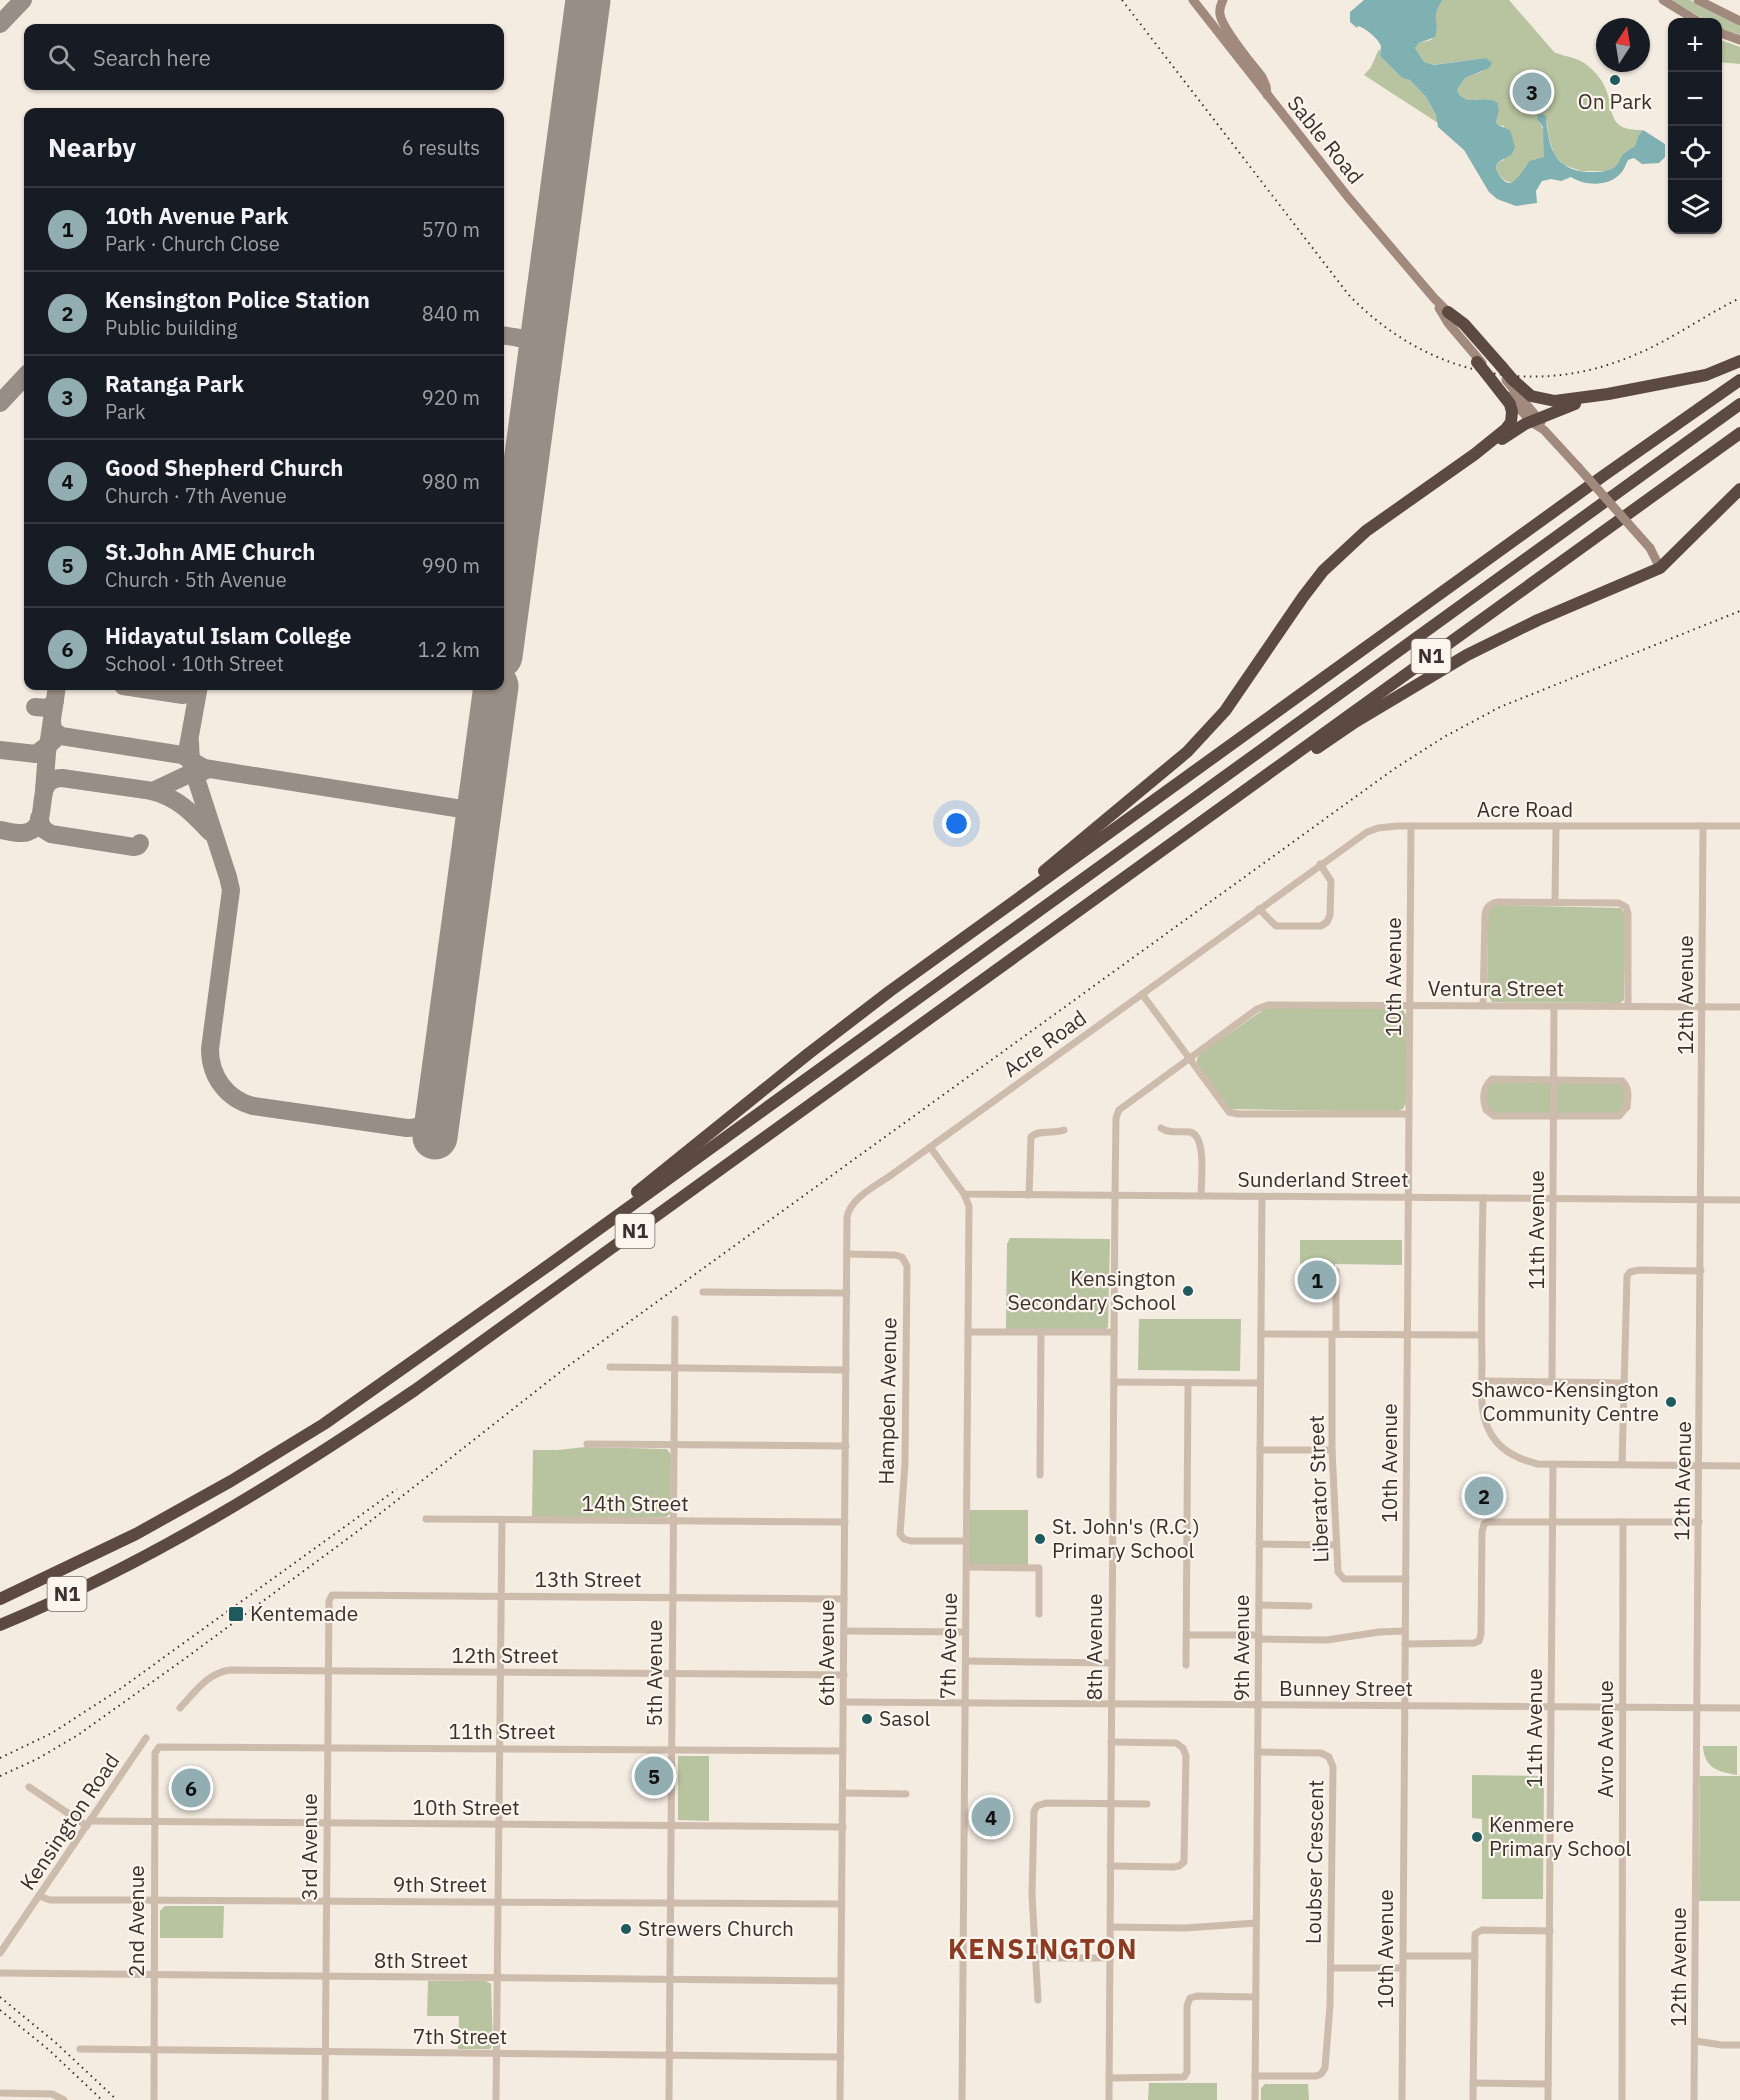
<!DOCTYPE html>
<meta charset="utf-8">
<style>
:root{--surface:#171b24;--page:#20242c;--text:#f1f3f6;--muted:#9ea1a6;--line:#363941;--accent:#92aeb2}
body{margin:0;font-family:"IBM Plex Sans",sans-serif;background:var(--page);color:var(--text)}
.controls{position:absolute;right:18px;top:18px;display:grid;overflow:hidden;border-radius:12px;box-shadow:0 2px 4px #0004}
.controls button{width:54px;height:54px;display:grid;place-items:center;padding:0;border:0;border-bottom:2px solid var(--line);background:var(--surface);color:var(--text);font:30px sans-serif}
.compass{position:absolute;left:1596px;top:18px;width:54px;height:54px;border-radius:50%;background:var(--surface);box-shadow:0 2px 4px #0004;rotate:12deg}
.you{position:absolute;left:957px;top:824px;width:21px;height:21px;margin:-15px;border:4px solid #fff;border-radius:50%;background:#1a73e8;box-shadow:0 0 0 9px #1a73e833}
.badge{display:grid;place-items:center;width:39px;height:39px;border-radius:50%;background:var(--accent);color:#111;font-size:20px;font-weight:700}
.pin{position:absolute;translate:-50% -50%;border:3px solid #fff;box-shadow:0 2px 6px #0006}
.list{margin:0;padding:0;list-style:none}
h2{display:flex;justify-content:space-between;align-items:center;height:78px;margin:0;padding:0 24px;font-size:26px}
h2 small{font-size:20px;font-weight:400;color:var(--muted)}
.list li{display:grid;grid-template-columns:39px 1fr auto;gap:18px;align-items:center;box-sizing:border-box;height:84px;padding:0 24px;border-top:2px solid var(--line)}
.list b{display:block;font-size:22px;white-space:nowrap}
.list p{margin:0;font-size:20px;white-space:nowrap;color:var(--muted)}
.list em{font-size:20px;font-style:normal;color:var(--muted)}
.icon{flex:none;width:33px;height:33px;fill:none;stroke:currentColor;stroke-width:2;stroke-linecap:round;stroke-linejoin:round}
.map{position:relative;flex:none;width:1740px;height:2100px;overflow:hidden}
.search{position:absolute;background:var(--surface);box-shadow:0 2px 4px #0004;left:24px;top:24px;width:480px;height:66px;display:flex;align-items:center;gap:15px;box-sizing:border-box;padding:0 21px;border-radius:12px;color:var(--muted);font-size:22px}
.panel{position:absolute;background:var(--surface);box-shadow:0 2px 4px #0004;left:24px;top:108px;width:480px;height:582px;border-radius:12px}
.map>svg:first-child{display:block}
</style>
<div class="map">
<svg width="1740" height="2100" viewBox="0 0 1740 2100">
<rect width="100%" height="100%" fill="#f4ebe1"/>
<!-- green -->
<g fill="#b8c4a0">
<path d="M1443,0H1509L1554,52C1562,56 1569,56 1576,59C1584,61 1597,73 1601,80C1618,105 1601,131 1643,130L1638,136L1635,146L1624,153L1616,167L1609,171H1581L1564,165L1554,154L1548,134L1547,121L1539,122C1546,129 1545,147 1544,157C1538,160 1530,162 1526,166C1522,169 1522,176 1518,179C1509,188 1500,177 1496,169L1497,163L1504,160V126L1498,125L1496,120L1499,111L1498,103C1485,93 1464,109 1457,90L1465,78L1483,71L1486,58L1432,65L1424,62L1415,48L1419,43L1431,40L1437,30L1435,12Z"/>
<path d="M1671,0H1690L1740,25V35L1718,27V22H1709Z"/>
<path d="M1718,39L1740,47V64L1718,62Z"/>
<path d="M1380,49V56L1402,78L1410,80L1426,97L1436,115L1438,123L1364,75L1371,67L1378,51Z"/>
<path d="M1497,905L1621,908L1626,915L1624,1000L1620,1003L1492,1002L1487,994L1488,914L1491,908Z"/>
<path d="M1266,1008H1398L1404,1011L1407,1017L1406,1103L1403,1109L1396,1112L1230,1109L1197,1066V1059L1200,1054Z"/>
<path d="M1492,1079L1617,1080L1626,1085L1624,1113L1491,1115L1484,1098Z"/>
<path d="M1010,1238L1110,1239L1108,1327L1105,1329H1006L1007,1244Z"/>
<path d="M1300,1240H1402V1265L1335,1264L1334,1295L1300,1294Z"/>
<path d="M1139,1319H1241L1240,1371L1138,1370Z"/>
<path d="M585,1447L667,1449L671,1455L670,1514L666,1517H532L533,1450H558Z"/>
<path d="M967,1510H1028V1568L967,1567Z"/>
<path d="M1703,1746H1737V1775C1718,1772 1704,1768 1703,1746Z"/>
<path d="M678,1756H709V1821L678,1820Z"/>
<path d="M1472,1775L1544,1776L1543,1899H1482V1819L1472,1818Z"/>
<path d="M1700,1776H1740V1901H1699Z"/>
<path d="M165,1906H224L223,1938H160V1911Z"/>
<path d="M428,1981H486L491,1984L493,2044L490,2049H458L459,2016H427Z"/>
<path d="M1149,2083H1217V2100H1148Z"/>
<path d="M1265,2084H1308L1309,2100H1261V2088Z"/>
</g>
<!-- water -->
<path fill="#7fb0b2" d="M1364,0H1443C1429,18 1441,21 1435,37L1419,43L1415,48L1424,62L1433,65L1486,58L1492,63L1489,68L1465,78L1457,90C1464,109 1485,93 1498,103L1499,111L1496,121L1498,125L1510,130L1515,147L1512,154L1497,163L1496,169C1511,199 1519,173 1530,161L1544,157L1543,127L1537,119L1538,115L1542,114L1546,116C1548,146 1554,171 1589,172C1596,172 1605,172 1612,169C1619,165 1619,160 1623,154C1626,151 1631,149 1635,146L1638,136L1643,130L1665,144V157L1659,163L1642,164L1634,158L1628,160C1626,164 1624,170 1621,173C1609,187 1585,186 1571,177L1561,181L1551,179L1542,181L1536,191L1537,203L1516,206L1497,199L1489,192L1464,150L1438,127L1436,115L1426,97L1410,80L1402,78L1380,56C1380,53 1381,49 1381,46C1378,38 1365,28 1358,26L1357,28L1350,22V12Z"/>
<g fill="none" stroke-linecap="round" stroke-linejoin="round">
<!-- taxiway -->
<g stroke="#988e86" stroke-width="18">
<path d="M0,24L23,0"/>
<path d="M500,335C525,339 540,337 538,368"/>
<path d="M522,338C537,338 541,330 545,317"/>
<path d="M0,403L28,373"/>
<path d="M123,686L183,695L192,693L198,686"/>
<path d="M35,707L48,708L55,701"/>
<path d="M52,721L53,730L61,736L182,755L204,768L462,809C476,815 476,825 475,839"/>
<path d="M190,742L191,763L228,877L231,890L210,1049C210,1077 227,1099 253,1106L407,1128C425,1128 436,1118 440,1101"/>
<path d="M0,750L36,754L53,741"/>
<path d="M187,752L199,686"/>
<path d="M44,790L47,753L57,686"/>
<path d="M151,791C177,797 192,813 210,832"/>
<path d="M458,808C472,808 478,801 482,788"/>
<path d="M39,818L43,829L51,834L134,847L138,846L140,843"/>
<path d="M0,830C8,831 20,835 28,832C53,824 30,778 62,778L153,791L187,775L205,771"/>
</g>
<!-- runway -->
<g stroke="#988e86" stroke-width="45">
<path d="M500,656L588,0"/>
<path d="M435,1137L496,686"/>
</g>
<!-- minor -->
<g stroke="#cdbbac" stroke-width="7">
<path d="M1555,902L1556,826"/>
<path d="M1259,909L1276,926H1321L1327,922L1330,915L1331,881L1320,864"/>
<path d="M1142,994L1229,1112L1238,1114H1409"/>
<path d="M1483,1006L1485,915C1486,907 1491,903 1498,902L1619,903L1626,907L1628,914V1006"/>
<path d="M1492,1079L1622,1081C1630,1088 1628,1098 1627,1107L1619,1116H1494L1486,1110C1482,1098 1483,1087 1492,1079Z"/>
<path d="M1161,1128C1170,1134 1179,1131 1190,1132C1207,1136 1201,1182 1201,1196"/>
<path d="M930,1147L964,1194L1740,1200"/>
<path d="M1029,1195L1031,1137C1039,1129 1054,1134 1064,1130"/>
<path d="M1483,1198C1482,1253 1481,1309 1482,1364C1482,1385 1479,1409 1488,1428C1497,1449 1516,1459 1538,1464L1740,1466"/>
<path d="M847,1254L895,1255L902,1257L907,1266L905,1464L900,1534L904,1539L911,1541H967"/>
<path d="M1336,1271V1334"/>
<path d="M703,1292L847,1293"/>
<path d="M968,1332H1114"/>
<path d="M1261,1334L1481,1335"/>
<path d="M1332,1334V1450L1338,1572L1344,1579H1406"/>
<path d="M610,1367L846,1370"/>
<path d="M1482,1381L1624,1383"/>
<path d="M1114,1382L1260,1383"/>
<path d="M1552,1382L1554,1006"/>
<path d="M587,1444L846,1446"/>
<path d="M1260,1450H1332"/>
<path d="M1622,1465L1627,1276L1630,1272L1639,1270L1701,1271"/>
<path d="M1040,1475L1041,1332"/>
<path d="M426,1519L845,1522"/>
<path d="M1259,1544L1335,1545"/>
<path d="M967,1567L1039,1568V1614"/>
<path d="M1259,1605L1309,1606"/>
<path d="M844,1631L966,1632"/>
<path d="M1187,1635H1259"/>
<path d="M1259,1639L1327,1640L1379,1632L1405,1631"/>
<path d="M1405,1644L1474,1643L1479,1641L1481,1634L1482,1532L1484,1524L1488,1522H1699"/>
<path d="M966,1661L1112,1663"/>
<path d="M1186,1665L1188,1383"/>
<path d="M844,1702L1740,1708"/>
<path d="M180,1708C195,1692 207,1673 230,1670L844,1675"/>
<path d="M29,1787L87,1826"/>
<path d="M843,1793L906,1794"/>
<path d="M90,1821L843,1827"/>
<path d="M1110,1866L1174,1867L1179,1866L1184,1862L1186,1756L1183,1748L1176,1743L1111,1742"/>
<path d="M39,1896L50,1900H118L842,1904"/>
<path d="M1110,1927L1185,1928L1256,1923"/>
<path d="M0,1953L146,1738"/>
<path d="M1403,1956H1475"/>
<path d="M1037,1958H1110"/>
<path d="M1331,1968H1403"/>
<path d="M0,1973L841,1981"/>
<path d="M1038,2000L1032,1895L1034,1811L1037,1806L1046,1803L1147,1804"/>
<path d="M1695,2041L1722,2045H1740"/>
<path d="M80,2049L841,2057"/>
<path d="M1255,2076H1316L1321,2074L1325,2068L1330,2005L1333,1767L1329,1757L1321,1753L1258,1752"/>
<path d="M1109,2078L1184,2077L1187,2072V2006L1190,1998L1197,1996L1256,1997"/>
<path d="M1473,2083L1548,2084"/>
<path d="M0,2093L52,2094L64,2100"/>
<path d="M154,2100L155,1753L159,1747L843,1751"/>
<path d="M325,2100L329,1601L332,1595L844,1599"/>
<path d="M496,2100L502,1520"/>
<path d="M669,2100L675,1319"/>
<path d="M840,2100L847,1218C849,1198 879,1184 894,1173L1367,832L1378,828L1397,826H1740"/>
<path d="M962,2100L969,1206L964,1194"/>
<path d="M1109,2100L1115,1195L1116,1118L1119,1110L1257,1009L1268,1005L1740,1007"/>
<path d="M1255,2100L1262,1196"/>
<path d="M1402,2100L1411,826"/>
<path d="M1473,2100L1475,1934L1482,1930L1550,1931"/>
<path d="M1548,2100L1553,1464"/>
<path d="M1622,2100L1623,1522"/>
<path d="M1694,2100L1703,826"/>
</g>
<!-- secondary -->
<g stroke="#a18a7d" stroke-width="9">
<path d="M1193,0L1348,197L1434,298L1452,316"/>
<path d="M1223,0C1221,4 1219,9 1220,14C1222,29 1252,64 1262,77L1266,86L1267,95"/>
<path d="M1663,0L1699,22"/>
<path d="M1698,0L1740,21"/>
<path d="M1718,32L1740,40"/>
<path d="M1439,308L1448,323L1482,363"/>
<path d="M1506,380L1541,422"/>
<path d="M1509,396L1531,422L1544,430L1578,467"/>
<path d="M1650,548L1660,568"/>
</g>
<!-- motorway -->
<g stroke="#5c4a42" stroke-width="12">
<path d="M1448,312L1464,324L1501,366"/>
<path d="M1512,379L1531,396L1555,401L1608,394L1706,375L1740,361"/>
<path d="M1502,439L1525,424L1575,404"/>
<path d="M1317,748L1355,722L1467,655L1538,620L1660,568L1740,489"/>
<path d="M1044,871L1187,752L1225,711L1303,597L1323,571L1366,531L1475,454L1506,429L1511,422L1512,412L1510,404L1489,377"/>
<path d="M637,1192L808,1054L890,991L1603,476L1740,380"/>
<path d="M0,1599L136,1534L231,1481L324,1424L549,1265L1740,404"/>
<path d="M0,1625C147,1564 284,1479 415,1390L1740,433"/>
</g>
<!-- rail -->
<g stroke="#3b302b" stroke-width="2" stroke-dasharray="1.5 4.5" stroke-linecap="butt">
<path d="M1122,0L1348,294C1423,373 1530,399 1632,356C1670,341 1703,316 1740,298"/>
<path d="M0,1758L52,1733L120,1689L397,1489"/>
<path d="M0,1776L37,1759L78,1735L183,1660L354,1534L564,1369L1394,769L1444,737L1500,707L1740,611"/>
<path d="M0,1997L56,2043L117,2100"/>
<path d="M0,2010L49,2050L102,2100"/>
</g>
<!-- secondary-bridge -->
<path stroke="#a18a7d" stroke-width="9" d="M1578,467L1650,548"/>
<!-- motorway-bridge -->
<g stroke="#5c4a42" stroke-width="12">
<path d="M1477,362L1489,377"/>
<path d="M1501,366L1512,379"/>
</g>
</g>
<!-- markers -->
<g fill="#1f5a5e" stroke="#fbf5ee" stroke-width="2">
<circle cx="1615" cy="80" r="6"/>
<circle cx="1188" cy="1291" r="6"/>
<circle cx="1671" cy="1402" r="6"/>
<circle cx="1040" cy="1539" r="6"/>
<rect x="228" y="1606" width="16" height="16" rx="3"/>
<circle cx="867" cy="1719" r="6"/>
<circle cx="1477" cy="1837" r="6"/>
<circle cx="626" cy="1929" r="6"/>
</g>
<g text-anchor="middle" stroke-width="4.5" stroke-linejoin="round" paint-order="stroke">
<!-- shield labels -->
<g fill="#fbf5ee" stroke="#756b66" stroke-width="1.5">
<rect x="1411.5" y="639" width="39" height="34" rx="4.5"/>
<rect x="615.5" y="1214" width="39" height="34" rx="4.5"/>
<rect x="47.5" y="1577" width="39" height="34" rx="4.5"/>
</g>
<g font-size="20" font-weight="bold" fill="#3b302b">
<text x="1431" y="663">N1</text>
<text x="635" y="1238">N1</text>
<text x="67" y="1601">N1</text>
</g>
<!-- poi labels -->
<g font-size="21" fill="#3b302b" stroke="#fbf5ee" text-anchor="start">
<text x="1615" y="109" text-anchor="middle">On Park</text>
<text x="1176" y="1286" text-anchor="end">Kensington<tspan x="1176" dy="24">Secondary School</tspan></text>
<text x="1659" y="1397" text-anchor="end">Shawco-Kensington<tspan x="1659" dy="24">Community Centre</tspan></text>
<text x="1052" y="1534">St. John's (R.C.)<tspan x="1052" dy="24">Primary School</tspan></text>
<text x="250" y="1621">Kentemade</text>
<text x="879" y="1726">Sasol</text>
<text x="1489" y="1832">Kenmere<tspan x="1489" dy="24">Primary School</tspan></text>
<text x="638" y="1936">Strewers Church</text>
</g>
<!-- street labels -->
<g font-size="21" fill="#3b302b" stroke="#fbf5ee">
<text transform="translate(1325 140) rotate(51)" y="7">Sable Road</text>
<text x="1525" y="817">Acre Road</text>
<text transform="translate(1394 977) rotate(-90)" y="7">10th Avenue</text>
<text x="1496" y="996">Ventura Street</text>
<text transform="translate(1686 995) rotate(-90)" y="7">12th Avenue</text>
<text transform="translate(1045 1044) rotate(-36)" y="7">Acre Road</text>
<text x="1323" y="1187">Sunderland Street</text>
<text transform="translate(1537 1230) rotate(-90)" y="7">11th Avenue</text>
<text transform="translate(888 1401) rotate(-89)" y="7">Hampden Avenue</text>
<text transform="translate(1390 1463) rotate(-90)" y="7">10th Avenue</text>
<text transform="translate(1683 1481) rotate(-89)" y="7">12th Avenue</text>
<text transform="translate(1319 1489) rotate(-92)" y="7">Liberator Street</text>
<text x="635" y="1511">14th Street</text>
<text x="588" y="1587">13th Street</text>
<text transform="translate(949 1646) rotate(-89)" y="7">7th Avenue</text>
<text transform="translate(1095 1647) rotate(-90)" y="7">8th Avenue</text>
<text transform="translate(1242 1648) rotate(-90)" y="7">9th Avenue</text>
<text transform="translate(827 1653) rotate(-90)" y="7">6th Avenue</text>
<text x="505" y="1663">12th Street</text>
<text transform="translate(655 1673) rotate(-90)" y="7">5th Avenue</text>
<text x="1346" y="1696">Bunney Street</text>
<text transform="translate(1535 1728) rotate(-90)" y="7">11th Avenue</text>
<text x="502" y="1739">11th Street</text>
<text transform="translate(1606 1739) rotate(-90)" y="7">Avro Avenue</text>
<text x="466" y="1815">10th Street</text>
<text transform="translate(70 1822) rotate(-56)" y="7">Kensington Road</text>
<text transform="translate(310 1847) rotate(-90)" y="7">3rd Avenue</text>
<text transform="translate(1315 1862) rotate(-89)" y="7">Loubser Crescent</text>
<text x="440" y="1892">9th Street</text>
<text transform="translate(137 1921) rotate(-90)" y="7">2nd Avenue</text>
<text transform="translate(1386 1949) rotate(-90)" y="7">10th Avenue</text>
<text x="421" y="1968">8th Street</text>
<text transform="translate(1679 1967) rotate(-90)" y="7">12th Avenue</text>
<text x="460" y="2044">7th Street</text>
</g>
<!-- district labels -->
<g font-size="27" font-weight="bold" letter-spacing="1.5" fill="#8c3b22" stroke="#fbf5ee">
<text x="1043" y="1959">KENSINGTON</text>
</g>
</g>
</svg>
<div class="controls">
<button>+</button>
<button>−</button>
<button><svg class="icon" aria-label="locate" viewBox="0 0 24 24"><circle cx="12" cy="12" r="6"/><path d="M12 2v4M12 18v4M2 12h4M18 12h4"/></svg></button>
<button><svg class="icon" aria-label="layers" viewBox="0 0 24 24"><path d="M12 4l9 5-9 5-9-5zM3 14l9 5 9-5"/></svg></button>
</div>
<svg class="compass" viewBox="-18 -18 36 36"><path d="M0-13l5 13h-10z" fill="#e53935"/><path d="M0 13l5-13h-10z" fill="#9ea1a6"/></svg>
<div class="you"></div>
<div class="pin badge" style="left:1317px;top:1280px">1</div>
<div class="pin badge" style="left:1484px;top:1496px">2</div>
<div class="pin badge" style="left:1532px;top:92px">3</div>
<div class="pin badge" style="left:991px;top:1817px">4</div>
<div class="pin badge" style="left:654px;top:1776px">5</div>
<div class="pin badge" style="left:191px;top:1788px">6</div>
<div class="search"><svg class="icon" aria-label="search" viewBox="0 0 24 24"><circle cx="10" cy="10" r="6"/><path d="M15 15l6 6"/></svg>Search here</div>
<section class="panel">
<h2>Nearby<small>6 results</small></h2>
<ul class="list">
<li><span class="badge">1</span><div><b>10th Avenue Park</b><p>Park · Church Close</p></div><em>570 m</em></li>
<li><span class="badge">2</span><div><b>Kensington Police Station</b><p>Public building</p></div><em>840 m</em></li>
<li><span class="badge">3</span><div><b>Ratanga Park</b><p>Park</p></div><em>920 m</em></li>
<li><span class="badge">4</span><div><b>Good Shepherd Church</b><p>Church · 7th Avenue</p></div><em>980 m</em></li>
<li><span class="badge">5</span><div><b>St.John AME Church</b><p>Church · 5th Avenue</p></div><em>990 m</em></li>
<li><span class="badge">6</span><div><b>Hidayatul Islam College</b><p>School · 10th Street</p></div><em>1.2 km</em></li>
</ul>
</section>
</div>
